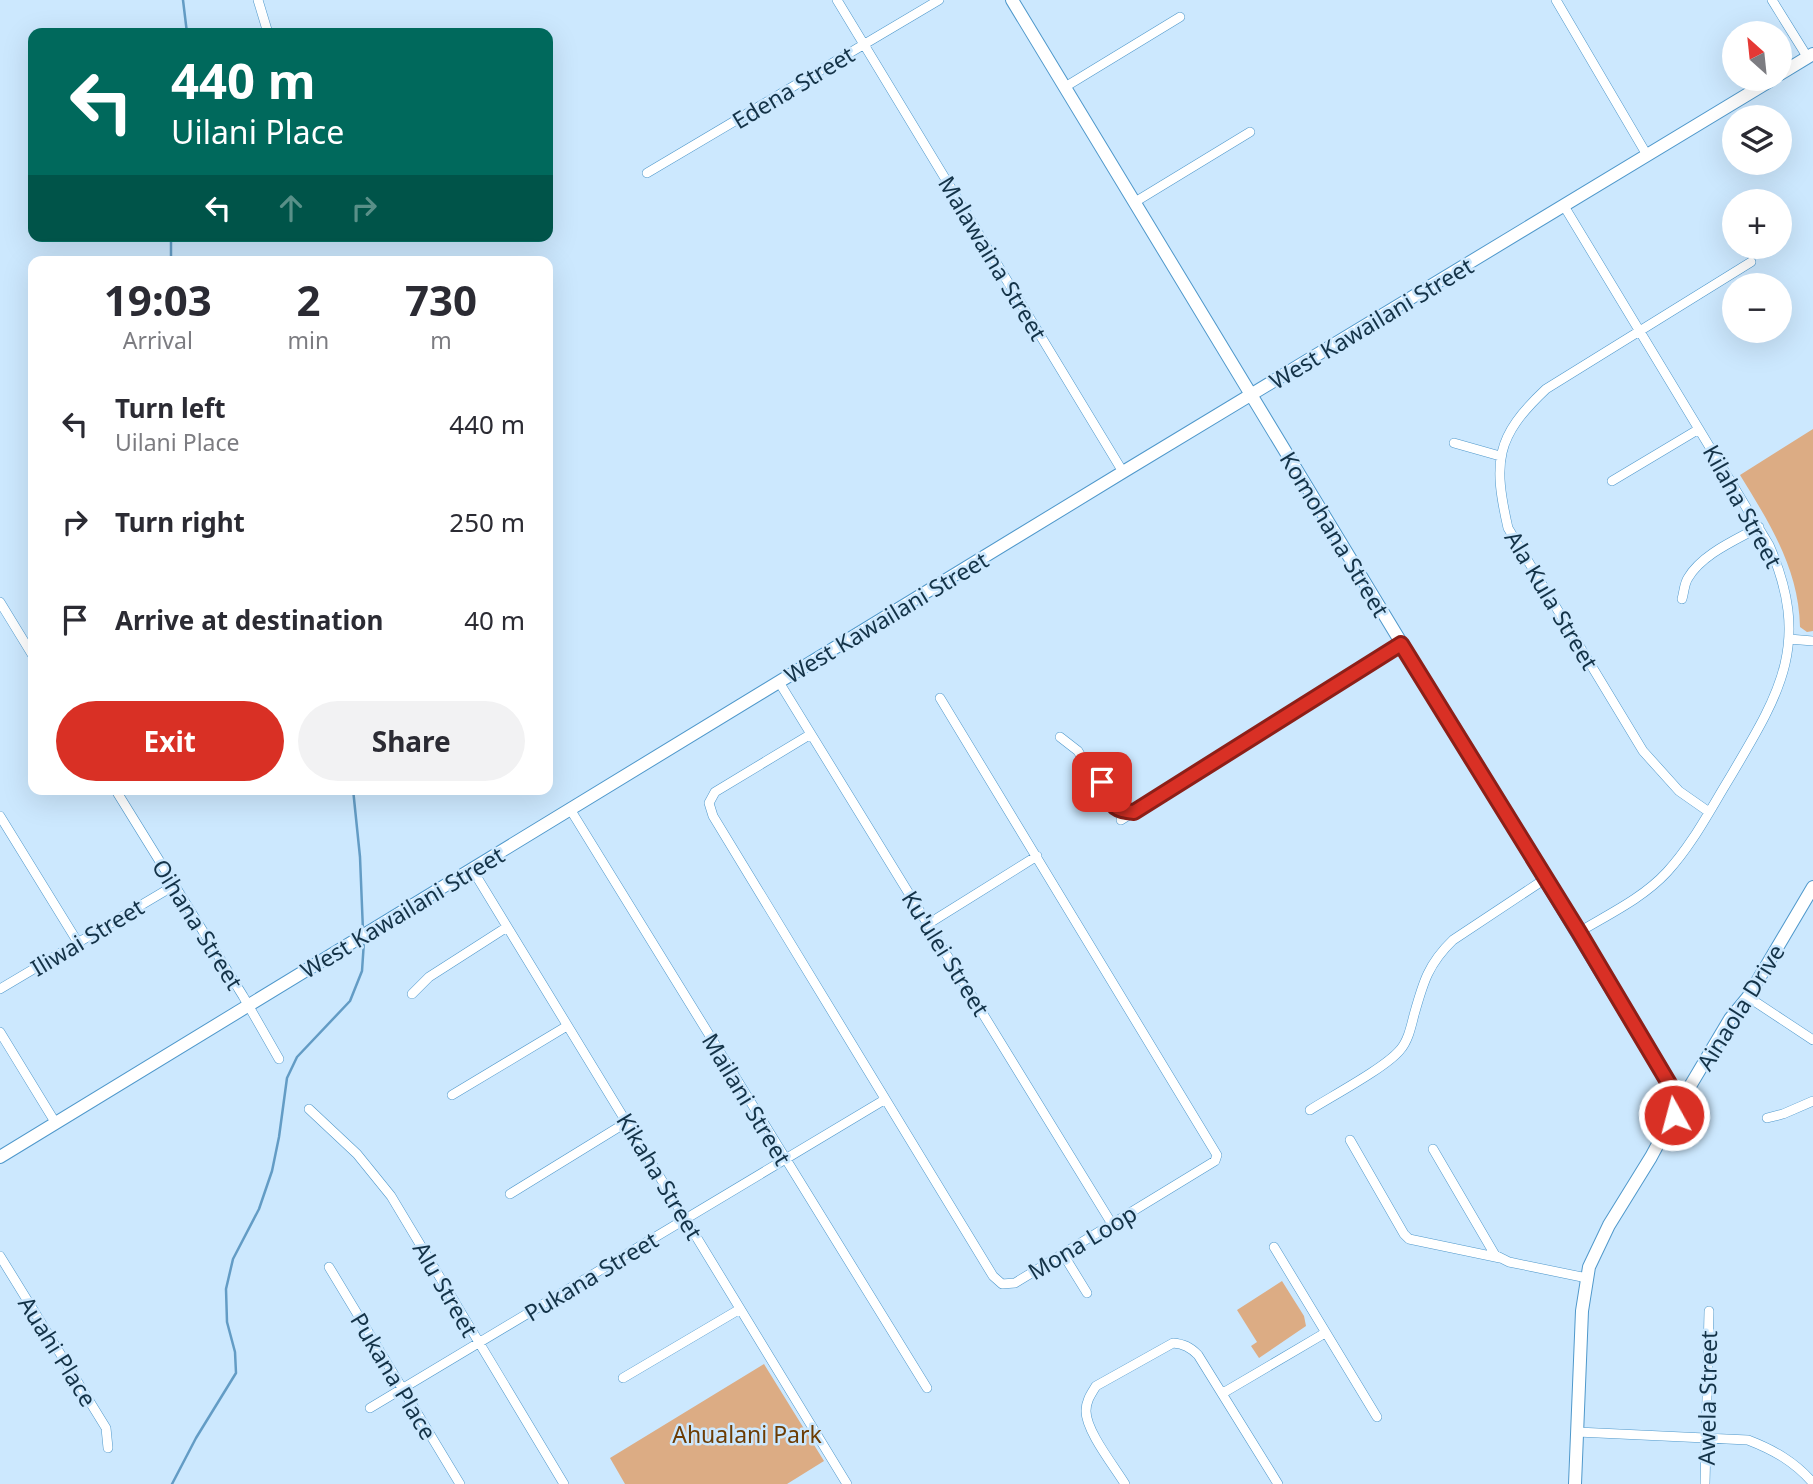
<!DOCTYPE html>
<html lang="en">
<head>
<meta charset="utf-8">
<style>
  body { margin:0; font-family:"Noto Sans",sans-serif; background:#f2f2f3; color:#2b2b33; height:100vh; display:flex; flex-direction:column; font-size:26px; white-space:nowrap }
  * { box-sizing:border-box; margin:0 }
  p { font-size:23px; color:#7c7c81 }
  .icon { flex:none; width:38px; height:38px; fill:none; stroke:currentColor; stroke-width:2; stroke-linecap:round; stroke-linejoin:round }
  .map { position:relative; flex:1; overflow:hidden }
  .panel { position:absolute; left:28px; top:256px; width:525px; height:539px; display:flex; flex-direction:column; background:#fff; border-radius:14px; box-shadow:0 7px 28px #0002 }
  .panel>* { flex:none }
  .top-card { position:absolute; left:28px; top:28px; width:525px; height:214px; border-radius:14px; box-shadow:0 7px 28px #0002; background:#00695c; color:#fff; overflow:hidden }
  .needle { width:46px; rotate:333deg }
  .tools { position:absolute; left:1722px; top:21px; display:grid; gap:14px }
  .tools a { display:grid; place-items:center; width:70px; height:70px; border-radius:50%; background:#fff; box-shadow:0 7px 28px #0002; font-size:35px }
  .pin { position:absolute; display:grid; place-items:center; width:60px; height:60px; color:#fff; margin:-30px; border-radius:14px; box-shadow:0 4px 10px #0006 }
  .me { position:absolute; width:77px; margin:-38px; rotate:353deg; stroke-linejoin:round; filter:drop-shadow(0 0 5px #0008) }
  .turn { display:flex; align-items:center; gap:24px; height:147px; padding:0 28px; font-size:32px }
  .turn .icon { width:91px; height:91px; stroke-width:2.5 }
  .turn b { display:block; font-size:49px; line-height:60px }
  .lanes { display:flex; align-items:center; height:66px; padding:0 28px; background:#0003; justify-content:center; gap:35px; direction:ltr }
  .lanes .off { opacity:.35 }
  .eta { display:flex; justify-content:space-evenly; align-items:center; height:119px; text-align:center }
  .eta b { font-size:42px; font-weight:700; line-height:49px }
  .button { display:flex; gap:14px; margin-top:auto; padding:14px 28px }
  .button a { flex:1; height:80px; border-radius:42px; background:#d93025; color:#fff; font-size:28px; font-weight:700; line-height:80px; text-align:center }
  .button a+a { background:#f2f2f3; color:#2b2b33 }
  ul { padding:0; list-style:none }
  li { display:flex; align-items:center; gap:21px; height:98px; padding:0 28px }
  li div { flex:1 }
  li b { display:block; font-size:26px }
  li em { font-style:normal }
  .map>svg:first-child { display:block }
</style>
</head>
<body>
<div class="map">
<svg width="1813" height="1484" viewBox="0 0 1813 1484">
  <rect width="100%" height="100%" fill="#cce8fe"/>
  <path fill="#dcac84" d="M1813 429V631L1807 632 1800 627C1799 569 1770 524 1740 475Z
    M1282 1281 1304 1316 1306 1326 1259 1358 1251 1346 1257 1342 1237 1310Z
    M764 1364 824 1461 787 1484H625L610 1458Z"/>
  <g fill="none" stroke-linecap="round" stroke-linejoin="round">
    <path stroke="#639cc5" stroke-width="2.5" d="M183 0 187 33
      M171 236V261
      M353 789 360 857 363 931
      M172 1484 196 1438 236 1373 235 1352 227 1322 226 1289 233 1259 259 1209 272 1171 279 1137 287 1078 297 1057 350 1001 362 971 364 941"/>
    <g stroke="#4f98cb" stroke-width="10">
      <path id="street" d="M258 0 268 33
        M837 0 1123 472
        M1556 0 1647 155
        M1772 0 1808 58
        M1065 87 1180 17
        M647 173 939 0
        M1135 202 1250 132
        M1564 206 1769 545C1812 644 1780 693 1729 779 1710 810 1692 845 1667 872 1643 898 1609 914 1579 932
        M1454 443 1500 456
        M1612 481 1699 429
        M1682 599C1684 593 1684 584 1688 578 1702 554 1736 540 1759 527
        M0 602 33 656
        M1789 639 1813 641
        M779 682 1112 1224
        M811 734 715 792 709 803 713 816 993 1276 1002 1284 1015 1283 1215 1161 1217 1155 940 698
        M1060 737 1078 751 1090 772 1102 782 1112 806 1121 811 1132 812
        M115 789 243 996 279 1059
        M570 809 927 1388
        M1709 812 1679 791 1643 751 1508 528C1493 462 1495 437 1546 389L1751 262
        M0 816 77 941
        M1121 820 1401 644
        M472 869 847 1484
        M928 924 1037 856
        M0 989 175 885
        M412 994 429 977 507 927
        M1748 997 1813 1040
        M0 1032 55 1122
        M452 1095 567 1026
        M309 1109 357 1154 391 1196 564 1484
        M1310 1110C1332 1096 1385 1068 1400 1050 1408 1041 1411 1027 1414 1015 1423 983 1428 964 1453 940L1545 879
        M1767 1118 1783 1114 1813 1101
        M1350 1140 1404 1234 1409 1239 1500 1258
        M1433 1149 1495 1255 1509 1262 1587 1278
        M510 1194 627 1122
        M1274 1247 1377 1417
        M1063 1254 1087 1293
        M0 1256 106 1428 108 1448
        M329 1267 460 1484
        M623 1378 740 1309
        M1223 1393 1325 1333
        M370 1408 884 1100
        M1577 1432 1748 1440C1774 1450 1795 1462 1813 1483
        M1125 1484C1114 1466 1086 1431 1086 1411 1086 1401 1091 1394 1096 1386L1173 1343C1184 1344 1190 1347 1198 1355L1278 1484
        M1705 1484 1709 1311"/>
    </g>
    <g stroke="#4f98cb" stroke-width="14">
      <path id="secondary" d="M1012 0 1680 1103
        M1780 74 1813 54
        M0 1157 1123 472 1773 79
        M1575 1484 1582 1311 1589 1267 1609 1225 1651 1157 1680 1103 1730 1019 1748 997 1813 887"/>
    </g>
    <use href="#street" stroke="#fff" stroke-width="9"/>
    <use href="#secondary" stroke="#fff" stroke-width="12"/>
  </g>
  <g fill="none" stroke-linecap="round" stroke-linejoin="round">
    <g stroke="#8d1f18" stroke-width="18">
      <path id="route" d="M1102 782C1113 802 1108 810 1134 812L1401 644 1579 932 1680 1102 1674 1115"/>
    </g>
    <use href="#route" stroke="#d93025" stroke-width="12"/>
  </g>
  <g text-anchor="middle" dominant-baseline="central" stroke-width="5" stroke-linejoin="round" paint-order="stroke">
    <g font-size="23" fill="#143348" stroke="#cce8fe">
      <text transform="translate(793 87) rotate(-31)">Edena Street</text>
      <text transform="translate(993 258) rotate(59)">Malawaina Street</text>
      <text transform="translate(1371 323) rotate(-31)">West Kawailani Street</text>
      <text transform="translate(1743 506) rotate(61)">Kilaha Street</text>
      <text transform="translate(1335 534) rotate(59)">Komohana Street</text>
      <text transform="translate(1552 600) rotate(59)">Ala Kula Street</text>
      <text transform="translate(886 617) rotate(-31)">West Kawailani Street</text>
      <text transform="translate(402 912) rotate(-31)">West Kawailani Street</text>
      <text transform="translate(198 924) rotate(58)">Oihana Street</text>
      <text transform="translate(87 937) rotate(-31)">Iliwai Street</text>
      <text transform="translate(946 953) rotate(58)">Ku'ulei Street</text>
      <text transform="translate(1740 1007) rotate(-58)">Ainaola Drive</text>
      <text transform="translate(747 1099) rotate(59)">Mailani Street</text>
      <text transform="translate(660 1176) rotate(59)">Kikaha Street</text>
      <text transform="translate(1082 1242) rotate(-31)">Mona Loop</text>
      <text transform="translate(591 1276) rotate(-31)">Pukana Street</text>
      <text transform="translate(446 1289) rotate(60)">Alu Street</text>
      <text transform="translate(58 1351) rotate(58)">Auahi Place</text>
      <text transform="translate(394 1376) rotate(59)">Pukana Place</text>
      <text transform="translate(1707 1398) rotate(-89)">Awela Street</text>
    </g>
    <g font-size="23" fill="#6c3c03" stroke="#cce8fe">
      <text x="747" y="1434">Ahualani Park</text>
    </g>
  </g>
</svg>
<div class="tools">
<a><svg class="needle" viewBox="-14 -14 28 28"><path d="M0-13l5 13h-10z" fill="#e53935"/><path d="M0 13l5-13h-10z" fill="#7c7c81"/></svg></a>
<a><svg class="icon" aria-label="layers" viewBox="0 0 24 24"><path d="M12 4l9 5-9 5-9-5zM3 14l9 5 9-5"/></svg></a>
<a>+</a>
<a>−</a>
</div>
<div class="pin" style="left:1102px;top:782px;background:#d93025"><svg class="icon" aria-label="arrive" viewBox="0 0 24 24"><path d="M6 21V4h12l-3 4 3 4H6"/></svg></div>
<svg class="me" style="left:1674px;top:1115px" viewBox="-20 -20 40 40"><circle r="17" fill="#d93025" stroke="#fff" stroke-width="3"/><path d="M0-11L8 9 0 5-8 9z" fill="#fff"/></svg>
<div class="top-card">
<div class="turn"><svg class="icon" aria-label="left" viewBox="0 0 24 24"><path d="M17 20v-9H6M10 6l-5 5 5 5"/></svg><div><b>440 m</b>Uilani Place</div></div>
<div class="lanes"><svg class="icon" aria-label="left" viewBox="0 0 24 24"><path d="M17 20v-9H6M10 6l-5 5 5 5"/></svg><svg class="icon off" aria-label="ahead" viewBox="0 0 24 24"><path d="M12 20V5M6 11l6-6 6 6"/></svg><svg class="icon off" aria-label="right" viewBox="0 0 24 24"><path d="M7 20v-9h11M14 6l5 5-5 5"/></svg></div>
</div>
<section class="panel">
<div class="eta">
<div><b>19:03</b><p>Arrival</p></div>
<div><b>2</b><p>min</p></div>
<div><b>730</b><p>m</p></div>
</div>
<ul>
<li><svg class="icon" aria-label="left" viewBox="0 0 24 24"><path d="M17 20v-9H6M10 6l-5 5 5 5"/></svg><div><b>Turn left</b><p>Uilani Place</p></div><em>440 m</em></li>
<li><svg class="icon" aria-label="right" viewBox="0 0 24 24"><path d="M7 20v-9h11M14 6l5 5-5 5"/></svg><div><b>Turn right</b></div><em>250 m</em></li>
<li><svg class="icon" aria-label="arrive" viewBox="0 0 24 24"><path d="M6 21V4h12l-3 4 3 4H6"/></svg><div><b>Arrive at destination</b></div><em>40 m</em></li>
</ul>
<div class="button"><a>Exit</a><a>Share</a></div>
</section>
</div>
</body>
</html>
